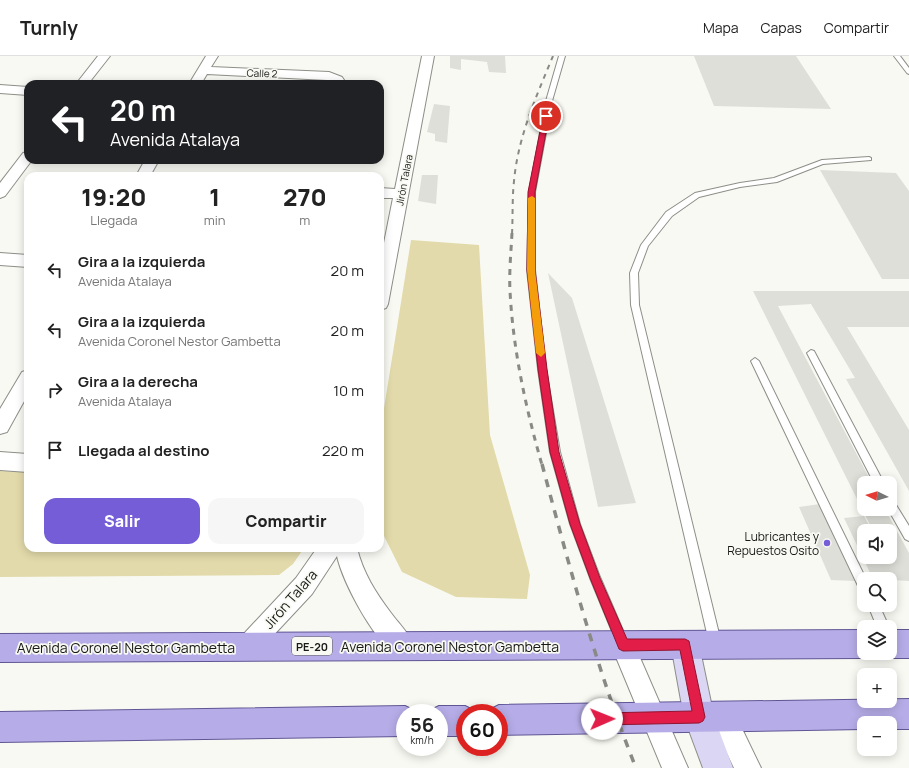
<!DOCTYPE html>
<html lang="es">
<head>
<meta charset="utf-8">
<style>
  body { margin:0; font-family:Manrope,sans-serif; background:#f6f6f6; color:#222; height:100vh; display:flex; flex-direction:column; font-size:15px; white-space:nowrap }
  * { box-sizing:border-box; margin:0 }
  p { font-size:13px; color:#767676 }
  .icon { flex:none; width:22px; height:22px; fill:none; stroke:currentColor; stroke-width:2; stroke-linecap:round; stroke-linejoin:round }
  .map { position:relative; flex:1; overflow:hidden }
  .details { position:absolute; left:24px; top:116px; width:360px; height:380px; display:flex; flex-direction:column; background:#fff; border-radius:12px; box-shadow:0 2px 10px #0003 }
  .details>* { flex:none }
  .guide { position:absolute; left:24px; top:24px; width:360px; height:84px; border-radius:12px; box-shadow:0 2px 10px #0003; background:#202124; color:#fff; overflow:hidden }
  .needle { width:26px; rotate:275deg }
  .tools { position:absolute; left:857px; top:420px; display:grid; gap:8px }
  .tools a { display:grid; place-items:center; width:40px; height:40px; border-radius:8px; background:#fff; box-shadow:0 2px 10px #0003; font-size:20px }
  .speed { position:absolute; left:396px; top:648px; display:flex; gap:8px; font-size:20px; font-weight:700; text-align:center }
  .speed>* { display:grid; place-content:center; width:52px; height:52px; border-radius:50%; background:#fff; box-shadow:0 2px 10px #0003; line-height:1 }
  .speed small { font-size:10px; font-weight:400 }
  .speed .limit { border:6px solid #d22; background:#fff; color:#111 }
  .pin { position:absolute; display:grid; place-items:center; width:34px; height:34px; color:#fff; margin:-17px; border:2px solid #fff; border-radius:50%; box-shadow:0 1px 4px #0007 }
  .me { position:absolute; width:44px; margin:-22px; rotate:89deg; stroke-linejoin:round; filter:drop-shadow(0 0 3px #0008) }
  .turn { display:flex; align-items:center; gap:14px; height:84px; padding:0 20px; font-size:18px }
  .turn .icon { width:52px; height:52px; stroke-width:2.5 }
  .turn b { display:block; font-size:28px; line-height:34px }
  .eta { display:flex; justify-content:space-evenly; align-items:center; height:68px; text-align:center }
  .eta b { font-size:24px; font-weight:800; line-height:28px }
  .cta { display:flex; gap:8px; margin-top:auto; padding:8px 20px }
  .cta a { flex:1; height:46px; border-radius:12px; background:#755dd7; color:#fff; font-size:16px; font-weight:800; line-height:46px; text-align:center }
  .cta a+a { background:#f6f6f6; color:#222 }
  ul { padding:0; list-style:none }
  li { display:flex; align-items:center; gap:12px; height:60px; padding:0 20px }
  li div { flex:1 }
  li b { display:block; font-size:15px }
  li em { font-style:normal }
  header { display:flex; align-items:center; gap:24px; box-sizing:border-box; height:56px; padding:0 20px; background:#fff; border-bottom:1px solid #e0e0e0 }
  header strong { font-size:19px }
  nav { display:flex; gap:22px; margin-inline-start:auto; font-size:14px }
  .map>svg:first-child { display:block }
</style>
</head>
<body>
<header>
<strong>Turnly</strong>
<nav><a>Mapa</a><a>Capas</a><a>Compartir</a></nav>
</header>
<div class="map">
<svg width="909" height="712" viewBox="0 0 909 712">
  <rect width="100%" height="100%" fill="#f9f9f3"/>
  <path fill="#e2daaa" d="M411 184 479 189 490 379 530 519 527 543 456 541 402 516 380 472V377Z
    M0 415 28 416V492H304L293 508 279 519 0 521Z"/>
  <path fill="#dfdfd9" d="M450 0H505L506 17 489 16 487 6 461 3V14L450 12Z
    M694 0H796L831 53 714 50Z
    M434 48 450 50 447 87 435 85V78L427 76Z
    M820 114 896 117 909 135V223H882Z
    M422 119H438L436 148 418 145Z
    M548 217 572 242 636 447 598 451Z
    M753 235H909V271H847L909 374V435L846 323 855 322 811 248 778 250 872 427H864V453H885L909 497V525L873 523 844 462 864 460 872 475H864V501H890V475H873Z
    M820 448 856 525 831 524 799 451Z"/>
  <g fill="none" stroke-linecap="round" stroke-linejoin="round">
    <g stroke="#8e8e89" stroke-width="2">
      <path id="service" d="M559 0H565L552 45 535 136V214L546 313 560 396 580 468 600 521 628 586 626 590 622 592 618 590 590 522 570 468 550 396 538 313 527 214 529 136 546 45Z
        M894 0H900L909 12V18L907 17Z
        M869 101 871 102V104L823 108 777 126 740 131 699 141 672 160 648 190 638 217 639 249 721 586 719 590 715 592 711 590 709 586 631 249 630 217 641 189 666 156 695 137 740 127 774 122 822 104Z
        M811 294 814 295 884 427H874L807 297Z
        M755 302 759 305 866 523H864V535L860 534 751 305Z
        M890 442 893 444 909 470V485L905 483 888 453H890Z
        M868 549H879L889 571H877Z"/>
    </g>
    <g stroke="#8e8e89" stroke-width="2">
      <path id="minor" d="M98 0H110L88 28H76Z
        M206 0H218L211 11 329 16 342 21 344 24 343 28H331V26L327 24 207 18 201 28H189Z
        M422 0H434L388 248 386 252 380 254V207L393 142H380V132L395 133Z
        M0 29 28 31V39L0 37Z
        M28 96V104H32L5 140 0 142V127L23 97Z
        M145 104H159L150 120H136Z
        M0 197 28 199V211L0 209Z
        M28 314V338L7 376 0 378V353L22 316Z
        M0 396 28 398V416L0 414Z
        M317 492H357C363 517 376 537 391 557 399 568 409 577 414 590L410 598 402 602C377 592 343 527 337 500L312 538 255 599 247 603 239 599 235 591 239 583 296 522Z
        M623 577 631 581 688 712H662L611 589 615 581Z
        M723 648 732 652 761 712H734L710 661 714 652Z"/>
    </g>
    <g stroke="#8e8e89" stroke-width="2">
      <path id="secondary" d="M685 575 695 579 699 589 714 661 733 712H703L684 661 671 589 675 579Z"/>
    </g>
    <g stroke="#5f5694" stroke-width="2">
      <path id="primary" d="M864 574V597H874L864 602 0 606V578Z
        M890 574H909V602H890L880 598 890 597Z
        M909 643V673H890V667H864V673L499 679V657H487L489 654 499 649Z
        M405 650 415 655 416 657H405V680L0 686V656Z
        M439 650H465L475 655 476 657H465V680H439V657H428L429 655Z"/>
    </g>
    <use href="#service" fill="#fff" fill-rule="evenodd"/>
    <use href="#minor" fill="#fff" fill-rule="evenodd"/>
    <use href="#secondary" fill="#dad6f3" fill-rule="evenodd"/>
    <use href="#primary" fill="#b6ade8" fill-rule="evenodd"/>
    <path stroke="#898985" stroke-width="2" stroke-dasharray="5 5" stroke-linecap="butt" d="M512 178C513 160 512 143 514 125 518 81 536 41 553 0"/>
    <path stroke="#898985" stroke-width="3" stroke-dasharray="6 6" stroke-linecap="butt" d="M512 177C511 196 509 216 510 235 513 294 526 353 542 409"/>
    <path stroke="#898985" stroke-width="3.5" stroke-dasharray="8 8" stroke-linecap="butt" d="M542 408C569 510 597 614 636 712"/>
  </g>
  <path fill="#e11d48" stroke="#92132f" d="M546 58 549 60 535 136V214L547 313 559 396 580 468 600 522 627 583H685L689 585 705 661 703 665 699 667 602 669 597 667 596 663 597 658 602 657 692 655 680 594 623 595 619 593 590 522 570 468 550 396 538 313 527 214 528 136 543 60Z"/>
  <path fill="#f59e0b" d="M532 140 535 142V214L545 297 541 301 536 297 527 214 528 142Z"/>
  <circle fill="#755dd7" stroke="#f9f9f3" stroke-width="1.5" cx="827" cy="487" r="4"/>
  <g text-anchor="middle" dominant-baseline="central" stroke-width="3.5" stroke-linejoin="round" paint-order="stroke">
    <g font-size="10" fill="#181816" stroke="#f9f9f3">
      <text transform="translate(262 17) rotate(2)">Calle 2</text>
      <text transform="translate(404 124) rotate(-79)">Jirón Talara</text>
    </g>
    <rect fill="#f9f9f3" stroke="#5c5c58" stroke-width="1" x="292" y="581" width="40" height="18" rx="3"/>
    <g font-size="11" font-weight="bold" fill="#181816">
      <text x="312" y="590">PE-20</text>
    </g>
    <g font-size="12" fill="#181816" stroke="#f9f9f3" text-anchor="end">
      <text x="819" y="480">Lubricantes y<tspan x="819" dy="14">Repuestos Osito</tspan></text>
    </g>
    <g font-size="14" fill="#181816" stroke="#f9f9f3">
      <text transform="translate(290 543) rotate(-49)">Jirón Talara</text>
      <text x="450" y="590">Avenida Coronel Nestor Gambetta</text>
      <text x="126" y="591">Avenida Coronel Nestor Gambetta</text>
    </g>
  </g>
</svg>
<div class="tools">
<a><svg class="needle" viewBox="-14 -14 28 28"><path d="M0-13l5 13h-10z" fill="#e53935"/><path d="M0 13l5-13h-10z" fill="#767676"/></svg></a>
<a><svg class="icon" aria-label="sound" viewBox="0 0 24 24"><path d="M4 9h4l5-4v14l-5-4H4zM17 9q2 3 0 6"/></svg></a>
<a><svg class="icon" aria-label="search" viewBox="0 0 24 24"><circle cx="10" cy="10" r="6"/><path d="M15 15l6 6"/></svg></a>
<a><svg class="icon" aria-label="layers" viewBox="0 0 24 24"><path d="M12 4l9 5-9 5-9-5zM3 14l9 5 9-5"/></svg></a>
<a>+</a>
<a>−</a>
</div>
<div class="speed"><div>56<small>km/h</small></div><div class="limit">60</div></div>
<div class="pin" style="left:546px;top:60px;background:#d93025"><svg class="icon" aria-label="arrive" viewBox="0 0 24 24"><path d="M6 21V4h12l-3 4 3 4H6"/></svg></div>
<svg class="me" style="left:602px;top:663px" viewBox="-20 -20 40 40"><circle r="19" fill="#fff"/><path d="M0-13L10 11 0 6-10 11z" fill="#e11d48"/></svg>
<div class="guide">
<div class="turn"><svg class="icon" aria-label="left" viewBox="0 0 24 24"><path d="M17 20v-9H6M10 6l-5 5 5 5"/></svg><div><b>20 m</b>Avenida Atalaya</div></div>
</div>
<section class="details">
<div class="eta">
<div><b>19:20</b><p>Llegada</p></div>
<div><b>1</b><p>min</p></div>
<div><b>270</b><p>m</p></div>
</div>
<ul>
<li><svg class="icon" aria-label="left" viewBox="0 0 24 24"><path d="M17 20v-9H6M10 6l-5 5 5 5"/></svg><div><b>Gira a la izquierda</b><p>Avenida Atalaya</p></div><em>20 m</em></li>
<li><svg class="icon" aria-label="left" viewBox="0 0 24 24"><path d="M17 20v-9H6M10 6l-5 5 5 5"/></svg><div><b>Gira a la izquierda</b><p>Avenida Coronel Nestor Gambetta</p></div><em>20 m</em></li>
<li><svg class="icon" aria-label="right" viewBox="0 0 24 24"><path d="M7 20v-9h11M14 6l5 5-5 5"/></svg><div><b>Gira a la derecha</b><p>Avenida Atalaya</p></div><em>10 m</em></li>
<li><svg class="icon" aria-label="arrive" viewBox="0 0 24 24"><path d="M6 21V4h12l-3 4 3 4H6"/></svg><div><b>Llegada al destino</b></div><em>220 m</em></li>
</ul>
<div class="cta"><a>Salir</a><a>Compartir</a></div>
</section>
</div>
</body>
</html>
